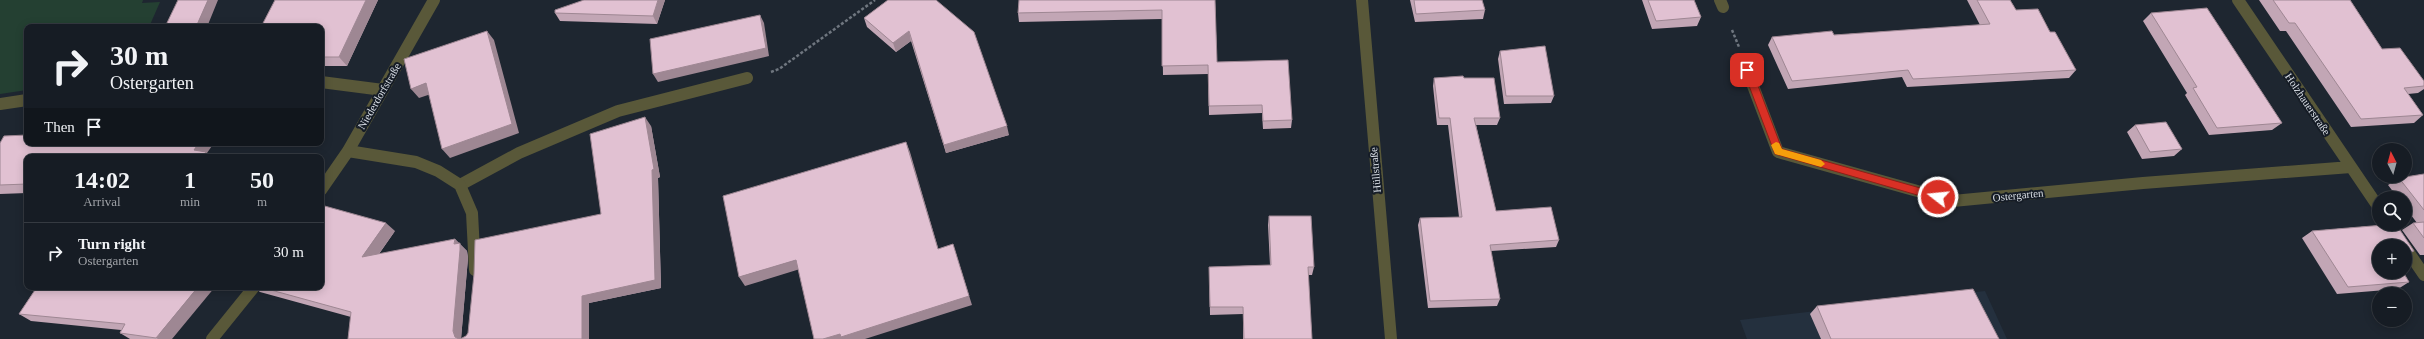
<!DOCTYPE html>
<html lang="en">
<head>
<meta charset="utf-8">
<style>
  body { margin:0; font-family:Georgia,serif; background:#1f252c; color:#f1f3f6; height:100vh; display:flex; flex-direction:column; font-size:15px; white-space:nowrap }
  * { box-sizing:border-box; margin:0 }
  p { font-size:13px; color:#9ea1a6 }
  .icon { flex:none; width:22px; height:22px; fill:none; stroke:currentColor; stroke-width:2; stroke-linecap:round; stroke-linejoin:round }
  .map { position:relative; flex:1; overflow:hidden }
  .details { position:absolute; left:24px; top:154px; width:300px; height:136px; display:flex; flex-direction:column; background:#161c24; border-radius:8px; box-shadow:0 2px 10px #0003,0 0 0 1px #353a41 }
  .details>* { flex:none }
  .hud { position:absolute; left:24px; top:24px; width:300px; height:122px; border-radius:8px; box-shadow:0 2px 10px #0003,0 0 0 1px #353a41; background:#161c24; color:#f1f3f6; overflow:hidden }
  .needle { width:26px; rotate:354deg }
  .fabs { position:absolute; left:2372px; top:143px; display:grid; gap:8px }
  .fabs a { display:grid; place-items:center; width:40px; height:40px; border-radius:50%; background:#161c24; box-shadow:0 2px 10px #0003,0 0 0 1px #353a41; font-size:20px }
  .pin { position:absolute; display:grid; place-items:center; width:34px; height:34px; color:#fff; margin:-17px; border-radius:8px; box-shadow:0 2px 6px #0006 }
  .me { position:absolute; width:44px; margin:-22px; rotate:286deg; stroke-linejoin:round; filter:drop-shadow(0 0 3px #0008) }
  .turn { display:flex; align-items:center; gap:14px; height:84px; padding:0 20px; font-size:18px }
  .turn .icon { width:52px; height:52px; stroke-width:2.5 }
  .turn b { display:block; font-size:28px; line-height:34px }
  .then { display:flex; align-items:center; height:38px; padding:0 20px; background:#0003; gap:8px; font-size:15px }
  .eta { display:flex; justify-content:space-evenly; align-items:center; height:68px; text-align:center }
  .eta b { font-size:24px; font-weight:700; line-height:28px }
  ul { padding:0; list-style:none }
  li { display:flex; align-items:center; gap:12px; height:60px; padding:0 20px; border-top:1px solid #353a41 }
  li div { flex:1 }
  li b { display:block; font-size:15px }
  li em { font-style:normal }
  .map>svg:first-child { display:block }
</style>
</head>
<body>
<div class="map">
<svg width="2424" height="339" viewBox="0 0 2424 339">
  <rect width="100%" height="100%" fill="#1e2630"/>
  <path fill="#24303e" d="M1985 291 2007 339H1747L1740 320Z"/>
  <path fill="#244032" d="M0 0H143L142 3 160 2 149 27H27V90L0 94Z"/>
  <g fill="none" stroke-linecap="round" stroke-linejoin="round">
    <path stroke="#6f767f" stroke-width="2.5" stroke-dasharray="3 2" stroke-linecap="butt" d="M1732 30 1739 47
      M771 72 779 69 875 0"/>
    <path stroke="#595839" stroke-width="12" d="M460 185 519 153 618 111 747 78"/>
    <path stroke="#595839" stroke-width="12" d="M1362 0 1391 339
      M1720 0 1723 7
      M2238 0 2379 208
      M1747 70 1778 152 1953 201 2143 183 2351 167
      M321 82 383 90
      M0 104 27 100
      M348 151 416 162 438 171 460 185 472 213 475 270
      M321 190 348 151 434 0
      M2405 247 2424 275
      M212 339 254 287"/>
  </g>
  <path fill="#c2a6b5" d="M275 0H378L347 66H321V27Z
    M584 0H665L657 24 560 21 555 13Z
    M888 0 1009 135 946 153 911 41 896 52 867 27 864 18Z
    M1215 0 1217 62 1292 120 1291 128 1263 129 1262 113 1209 115 1208 74 1163 75 1162 19 1019 22 1018 13Z
    M1410 0H1482L1485 10 1483 19 1415 22Z
    M1642 0H1694L1701 17 1697 26 1652 29Z
    M1967 0H2010L2016 10 2050 32 2076 70 2069 78 1907 87 1902 77 1788 89 1768 45 1772 37 1834 35 1980 25Z
    M2259 0H2350L2382 49 2424 81V89L2418 93 2408 94 2423 115 2414 123 2351 127 2286 31H2280Z
    M2151 13 2282 123 2272 130 2209 135 2185 95 2187 93 2143 21Z
    M1500 51 1554 96 1551 103 1504 104 1498 59Z
    M1434 78H1464L1500 118 1497 125H1476L1496 211 1559 240 1556 247 1491 251 1500 299 1497 306 1428 308 1418 225 1420 218 1459 217 1448 125H1437L1433 86Z
    M2135 125 2182 149 2174 156 2142 159 2127 132Z
    M651 126 660 177 658 178 661 288 589 303V339H348L351 317 260 292 254 287H321L395 231 379 254 455 239 467 251 468 258 461 339 466 336 601 214Z
    M0 143 207 153 212 157H27V193L0 194Z
    M2424 174V255H2420L2402 230 2413 223H2417L2405 207V198H2398L2388 185 2399 178Z
    M1269 216 1314 267 1312 275H1308L1312 339H1243V314L1210 315 1209 267 1270 265 1268 225Z
    M2396 224 2414 251 2405 257V246H2379V272H2403L2409 282 2398 289 2337 294 2302 238 2312 231Z
    M37 287 172 339H130L120 333 121 330 31 321 19 314Z
    M1817 306 1999 339H1821L1810 314Z"/>
  <path fill="#9e8793" d="M208 0H218L207 27H196Z
    M366 0H378L347 66 339 57Z
    M658 0H665L657 24 653 16Z
    M760 15 764 23 769 56 658 82 653 74Z
    M487 31 494 40 519 133 450 158 442 149Z
    M909 31 911 41 896 52 893 43Z
    M426 83 434 93 419 98 411 89Z
    M645 117 651 126 660 177 658 178 661 288 589 303V339H582V296Z
    M1007 126 1009 135 946 153 944 145Z
    M906 142 910 152 941 258 938 249Z
    M199 143H214L207 153 212 157H202L194 150Z
    M386 223 395 231 371 265 362 257Z
    M455 239 467 251 468 258 461 339H457L455 337 453 331Z
    M953 244 972 305 865 339H823Z
    M796 260 800 269 745 286 739 277Z
    M198 287H215L172 339H158L156 338Z"/>
  <path fill="#e1c1d2" stroke="#9e8793" d="M178 0H208L196 27H165Z
    M275 0H366L339 57H321V27H261Z
    M584 0H658L653 16 555 13V10Z
    M888 0H936L974 32 1007 126 944 145 909 31 893 43 864 18Z
    M1019 0H1215L1217 62 1288 60 1292 120 1263 121 1262 105 1209 106 1208 65 1162 66V10L1018 13Z
    M1414 0H1482L1485 10 1416 14Z
    M1648 0H1694L1701 17 1656 21Z
    M1977 0H2010L2016 10 2038 9 2050 32H2055L2076 70 1913 79 1908 70 1792 81 1772 37 1832 31 1834 35 1990 24Z
    M2273 0H2350L2382 49 2400 48 2424 81V86L2404 88 2423 115 2361 119 2295 23H2289Z
    M2207 8 2282 123 2217 128 2193 88 2197 87 2151 13Z
    M760 15 766 48 653 74 650 39Z
    M487 31 512 124 442 149 426 83 411 89 404 59Z
    M1545 46 1554 96H1506L1500 51Z
    M1463 76 1464 78H1494L1500 118H1474L1496 211 1551 207 1559 240 1490 245 1500 299 1430 301 1420 218 1462 217 1450 118H1439L1434 78Z
    M645 117 654 169 652 170 655 280 582 296V339H460L466 336 468 333 474 274 475 240 601 214 590 134Z
    M2166 122 2182 149 2150 152 2135 125Z
    M27 135V143H199L194 150 206 152 203 157H27V184L0 185V143L4 136Z
    M906 142 938 249 953 244 969 296 841 337 840 334 823 339H814L796 260 739 277 723 196Z
    M2424 174V210L2399 178Z
    M321 205 386 223 362 257 455 239 454 244 460 243V250L453 331 455 337 459 339H348L351 312 260 287H321Z
    M1269 216H1311L1314 267H1308L1312 339H1244L1243 307H1210L1209 267 1271 265Z
    M2424 222V238L2413 223Z
    M2396 224 2414 251 2405 252V246H2379V272H2403L2409 282 2348 287 2312 231Z
    M37 287H198L156 338 120 333 125 324 19 314Z
    M1973 289 1999 339H1831L1817 306Z"/>
  <path fill="#d93025" stroke="#8d1f18" d="M1747 67 1752 70 1782 149 1938 193 1943 197 1942 200 1938 201 1775 154 1743 70Z"/>
  <path fill="#f59e0b" d="M1776 142 1779 143 1782 149 1821 160 1825 164 1821 167 1775 154 1771 145Z"/>
  <g text-anchor="middle" dominant-baseline="central" stroke-width="4" stroke-linejoin="round" paint-order="stroke">
    <g font-size="11" fill="#dadfe6" stroke="#151c26">
      <text transform="translate(379 96) rotate(-60)">Niederdorfstraße</text>
      <text transform="translate(2308 104) rotate(56)">Holzhauerstraße</text>
      <text transform="translate(1375 170) rotate(-95)">Hüllstraße</text>
      <text transform="translate(2018 195) rotate(-6)">Ostergarten</text>
    </g>
  </g>
</svg>
<div class="fabs">
<a><svg class="needle" viewBox="-14 -14 28 28"><path d="M0-13l5 13h-10z" fill="#e53935"/><path d="M0 13l5-13h-10z" fill="#9ea1a6"/></svg></a>
<a><svg class="icon" aria-label="search" viewBox="0 0 24 24"><circle cx="10" cy="10" r="6"/><path d="M15 15l6 6"/></svg></a>
<a>+</a>
<a>−</a>
</div>
<div class="pin" style="left:1747px;top:70px;background:#d93025"><svg class="icon" aria-label="arrive" viewBox="0 0 24 24"><path d="M6 21V4h12l-3 4 3 4H6"/></svg></div>
<svg class="me" style="left:1938px;top:197px" viewBox="-20 -20 40 40"><circle r="17" fill="#d93025" stroke="#fff" stroke-width="3"/><path d="M0-11L8 9 0 5-8 9z" fill="#fff"/></svg>
<div class="hud">
<div class="turn"><svg class="icon" aria-label="right" viewBox="0 0 24 24"><path d="M7 20v-9h11M14 6l5 5-5 5"/></svg><div><b>30 m</b>Ostergarten</div></div>
<div class="then">Then<svg class="icon" aria-label="arrive" viewBox="0 0 24 24"><path d="M6 21V4h12l-3 4 3 4H6"/></svg></div>
</div>
<section class="details">
<div class="eta">
<div><b>14:02</b><p>Arrival</p></div>
<div><b>1</b><p>min</p></div>
<div><b>50</b><p>m</p></div>
</div>
<ul>
<li><svg class="icon" aria-label="right" viewBox="0 0 24 24"><path d="M7 20v-9h11M14 6l5 5-5 5"/></svg><div><b>Turn right</b><p>Ostergarten</p></div><em>30 m</em></li>
</ul>
</section>
</div>
</body>
</html>
